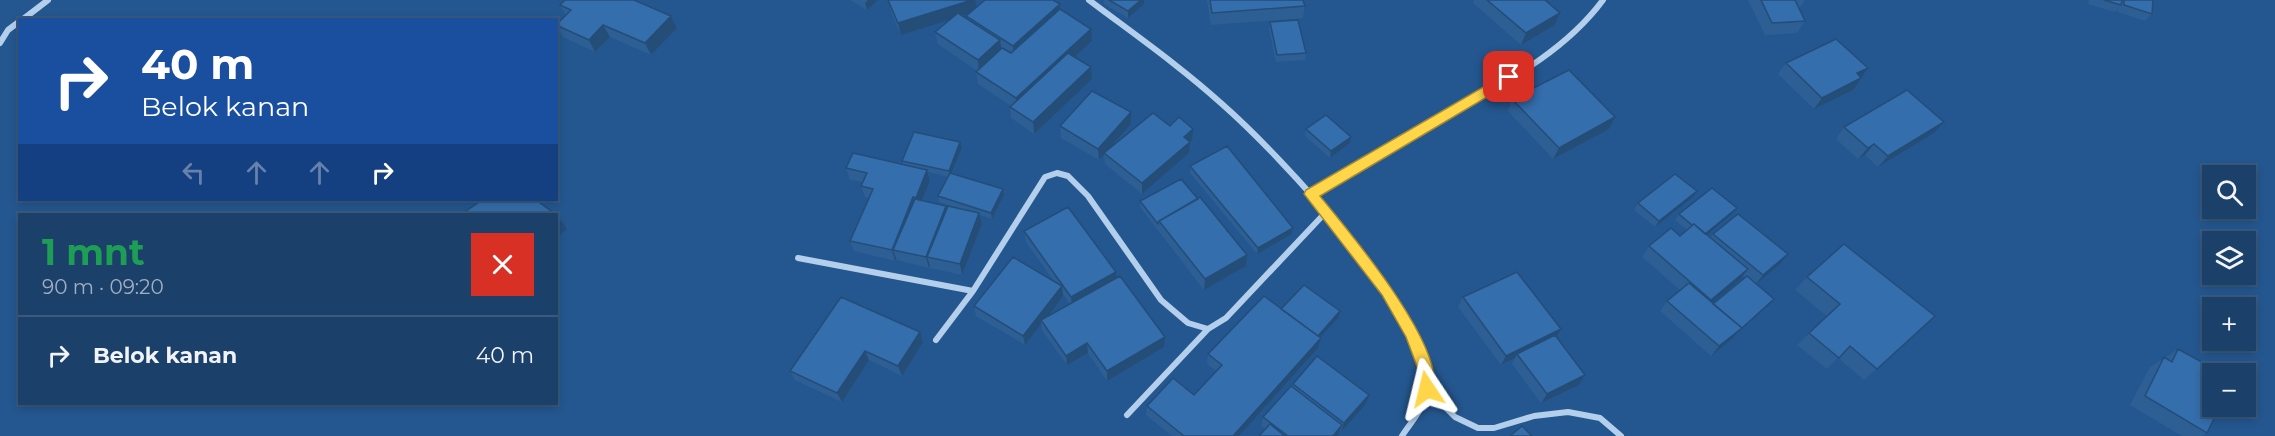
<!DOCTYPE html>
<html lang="id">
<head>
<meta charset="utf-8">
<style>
  body { margin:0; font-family:Montserrat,sans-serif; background:#244871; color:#f1f3f6; height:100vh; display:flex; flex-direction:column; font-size:22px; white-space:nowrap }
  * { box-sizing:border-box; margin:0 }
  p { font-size:20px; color:#a0afc1 }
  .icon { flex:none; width:33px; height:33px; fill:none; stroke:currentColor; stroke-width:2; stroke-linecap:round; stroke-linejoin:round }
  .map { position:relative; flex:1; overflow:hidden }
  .drawer { position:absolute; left:18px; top:213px; width:540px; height:192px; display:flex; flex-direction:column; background:#1b416b; border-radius:0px; box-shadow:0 3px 9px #0003,0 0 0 2px #395a7e }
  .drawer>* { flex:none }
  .guide { position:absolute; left:18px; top:18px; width:540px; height:183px; border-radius:0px; box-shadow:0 3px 9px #0003,0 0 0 2px #395a7e; background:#1a4fa0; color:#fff; overflow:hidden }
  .buttons { position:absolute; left:2202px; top:165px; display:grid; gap:12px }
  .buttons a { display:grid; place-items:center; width:54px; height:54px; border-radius:0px; background:#1b416b; box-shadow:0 3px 9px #0003,0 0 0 2px #395a7e; font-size:30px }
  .pin { position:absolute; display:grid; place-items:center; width:51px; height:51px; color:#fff; margin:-26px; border-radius:12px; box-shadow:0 3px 9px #0006 }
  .me { position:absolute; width:66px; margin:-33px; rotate:350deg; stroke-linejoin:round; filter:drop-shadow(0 0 4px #0008) }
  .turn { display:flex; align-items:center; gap:21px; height:126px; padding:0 24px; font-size:27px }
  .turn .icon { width:78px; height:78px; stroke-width:2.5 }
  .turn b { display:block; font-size:42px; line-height:51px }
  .lanes { display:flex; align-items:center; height:57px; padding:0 24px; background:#0003; justify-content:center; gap:30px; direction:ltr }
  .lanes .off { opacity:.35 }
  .round { display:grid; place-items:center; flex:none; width:63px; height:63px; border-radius:0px; background:#244871 }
  .headline { display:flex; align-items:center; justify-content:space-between; height:102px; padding:0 24px }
  h1 { font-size:36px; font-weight:700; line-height:45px; color:#1e9e55 }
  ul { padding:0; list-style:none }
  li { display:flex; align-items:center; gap:18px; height:78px; padding:0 24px; border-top:2px solid #395a7e }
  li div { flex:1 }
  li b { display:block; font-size:22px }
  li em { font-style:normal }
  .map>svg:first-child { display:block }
</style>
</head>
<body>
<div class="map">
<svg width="2275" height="436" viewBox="0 0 2275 436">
  <rect width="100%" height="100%" fill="#24578f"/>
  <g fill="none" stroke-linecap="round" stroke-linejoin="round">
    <path stroke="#b4cfec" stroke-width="6" d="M1089 0C1134 34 1180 66 1222 104 1280 155 1427 311 1427 388 1427 405 1411 422 1402 436
      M22 20 48 0
      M0 43 8 30 20 21
      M1311 194C1356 168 1401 141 1446 116 1502 84 1564 53 1603 0
      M798 258 973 291
      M936 340 973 291 1045 177 1057 173 1068 176 1088 196 1161 300 1188 323 1208 329 1226 318 1326 212
      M1427 389 1455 417 1478 428H1494L1534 416 1568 412 1600 418 1621 436
      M1127 415 1208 329"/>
  </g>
  <path fill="#2d5f94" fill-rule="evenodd" d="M850 0H878L867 10Z
    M888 0 977 7 1060 9 1092 41 1075 57 1091 67 1092 79 1034 134 1011 118 1010 107 1011 106 978 84 976 72 977 71 938 44 935 32 950 19 901 35 891 12ZM970 13 966 16V19L962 16Z
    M1104 0H1144V4L1128 18 1104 4Z
    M1207 0H1303L1305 6 1303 18 1211 25Z
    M1474 0H1545L1560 13 1555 25 1521 45 1473 3Z
    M1748 0H1805L1799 9 1805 21 1797 33 1765 35Z
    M2089 0H2153L2152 14 2145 21 2118 12V9L2115 12 2088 4Z
    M560 5 671 16 677 28 651 55 610 37 595 52 563 37 556 26V24L566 15Z
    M1270 22 1306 53 1305 60 1276 62 1269 29Z
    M1786 63 1861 77 1853 90 1814 109 1778 74Z
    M1512 99 1609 129 1553 159 1508 111Z
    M1131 112V124L1108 150 1170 126 1192 140 1190 142 1189 153 1142 194 1105 164 1104 154 1099 160 1061 138 1060 126Z
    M1844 127 1934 133 1878 167 1865 155 1858 159 1836 139Z
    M1306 129 1350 143 1330 158 1305 136Z
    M962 148 952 174 1003 189 1004 195 992 219 980 215 982 224 962 275 930 268V265L929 268 897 260 896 258 895 261 854 251 850 241 869 198 865 197 861 186 863 182 850 180 846 168 903 164 902 161ZM928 172 948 177 938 196 939 202 957 208 947 209 946 206 922 200 930 181Z
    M1190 166 1292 234 1257 254 1190 173Z
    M1693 197 1655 227 1634 210 1638 203Z
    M1140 201 1246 266 1204 290 1140 207Z
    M1737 208 1732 214 1707 235 1710 238 1713 234 1779 265 1756 284 1769 305 1711 356 1660 311 1667 301 1680 290 1642 257 1649 246 1680 236 1687 230 1675 220 1679 214ZM1743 276 1745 278 1713 304 1712 303 1740 280Z
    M1024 231 1116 278 1164 347 1107 381 1088 353 1067 365 1042 330 1041 324 1025 345 976 316 974 306 1054 281 1026 242ZM1063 294 1070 304 1047 317 1063 296Z
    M1807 277 1935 316 1864 380 1838 358 1827 369 1797 345 1827 316 1795 290Z
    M841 297 923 342 902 376 869 360 842 402 795 380 790 371Z
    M1463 297 1556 337 1585 375 1579 385 1541 403 1512 364 1515 358 1501 365 1458 307Z
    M1281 309 1339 317 1320 337 1321 338 1318 348 1239 436H1172L1146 415 1147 406 1194 395 1216 371 1207 364 1208 354Z
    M2178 349 2202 380 2207 433 2202 436H2182L2130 405 2150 367Z
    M1293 384 1369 395 1366 404 1341 432 1340 431 1338 436H1259L1265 429 1261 426 1263 417 1292 386Z"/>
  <path fill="#244d78" d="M868 0H878L867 10 865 3Z
    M972 0H975L977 11 901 35 898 23Z
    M1141 0H1144V4L1128 18V11Z
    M1060 4V16L1014 58 1013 46Z
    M1560 13 1555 25 1521 45 1526 33Z
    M671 16 677 28 651 55 645 43Z
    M603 25 610 37 595 52 589 40Z
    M1091 29 1092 41 1017 110 1016 98Z
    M1000 40 1002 52 979 72 978 60Z
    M1091 67 1092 79 1034 134 1033 122Z
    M1868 68 1853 90 1814 109 1822 98 1857 73Z
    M1131 112V124L1099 160 1098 149Z
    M1615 117 1609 129 1553 159 1559 148Z
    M1944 122 1934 133 1878 167 1888 156Z
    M1193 129 1192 140 1190 142 1189 153 1142 194V183L1184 137Z
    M1351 137 1350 143 1330 158 1331 151Z
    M960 142 962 148 950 177 949 171Z
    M1874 144 1865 155 1858 159 1868 148Z
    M927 170 930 181 918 209 916 198Z
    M1003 189 1004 195 992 219 991 213Z
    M1697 191 1693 197 1655 227 1659 221Z
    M913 197 916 208 893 250 896 258 895 261 892 250Z
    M946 206 949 216 927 257 930 265 929 268 926 257Z
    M1737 208 1732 214 1700 241 1704 235Z
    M979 213 982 224 962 275 960 264Z
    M560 219 567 229 556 238V221Z
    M1293 228 1292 234 1257 254 1258 248Z
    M1788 254 1779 265 1755 285 1763 275Z
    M1247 255 1246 266 1204 290 1205 279Z
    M1748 269 1740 280 1704 310 1711 300Z
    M1116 272 1117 282 1072 307 1071 297Z
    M1062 286 1063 296 1043 323 1041 320V324L1025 345 1023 336Z
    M1774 299 1769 305 1737 333 1733 338 1711 356 1719 346Z
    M1340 311 1339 317 1314 344 1315 338Z
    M1561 329 1556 338 1517 354 1515 358 1501 365 1506 356Z
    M920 332 923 342 902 376 898 366Z
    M1165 337 1164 347 1107 381V371Z
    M1321 338 1318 348 1239 436H1233Z
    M1087 343 1088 353 1067 365 1066 356Z
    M865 351 869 360 842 402 837 393Z
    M1585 375 1579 385 1541 403 1547 394Z
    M1369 395 1366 404 1341 432 1344 423Z
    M1342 425 1339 434 1338 436H1333Z"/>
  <path fill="#346eac" stroke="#244d78" stroke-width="1.5" d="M565 0H634L671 16 645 43 603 25 589 40 556 25 571 10 560 5Z
    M888 0H972L898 23Z
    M985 0H1053L1060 4 1013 46 966 16Z
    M1109 0H1141L1128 11Z
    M1210 0H1303L1305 6 1212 13Z
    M1487 0H1545L1560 13 1526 33Z
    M1761 0H1795L1805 21 1772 23Z
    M2104 0H2122L2121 5Z
    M2124 0H2153L2152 14 2124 5Z
    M1060 9 1091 29 1016 98 976 72 1002 48 1011 53Z
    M958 13 1000 40 978 60 935 32Z
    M1298 20 1306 53 1277 55 1270 22Z
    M1836 39 1868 68 1857 73 1861 78 1822 98 1786 63Z
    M1068 53 1091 67 1033 122 1010 107Z
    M1569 70 1615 117 1559 148 1512 99Z
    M1907 90 1944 122 1888 156 1874 144 1868 148 1844 127Z
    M1092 91 1131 112 1098 149 1060 126Z
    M1153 113 1170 126 1179 117 1193 129 1184 137 1190 142 1142 183 1104 153Z
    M1326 115 1351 137 1331 151 1306 129Z
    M914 132 960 142 949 171 902 161Z
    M1227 146 1293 228 1258 248 1190 166Z
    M853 153 927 170 916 198 913 197 892 250 850 241 873 189 861 186 867 173 846 168Z
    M950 173 1003 189 991 213 938 196Z
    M1675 174 1697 191 1659 221 1638 203Z
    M1181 179 1198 199 1159 221 1158 224 1140 201Z
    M1712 188 1737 208 1705 234 1694 224 1692 225 1679 214Z
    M1200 197 1247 255 1205 279 1159 221Z
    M915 199 946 206 926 257 893 250Z
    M482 200H536L555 214H462Z
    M948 206 979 213 960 264 927 257Z
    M1068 207 1116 272 1071 297 1024 231Z
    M1738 214 1788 254 1763 275 1713 234Z
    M1694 224 1748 269 1711 300 1649 246 1671 228 1680 236Z
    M1844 244 1935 316 1877 369 1850 346 1839 358 1809 333 1840 304 1807 277Z
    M1013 257 1062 286 1023 336 974 306Z
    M1517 272 1561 329 1506 356 1463 297Z
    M1120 276 1165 337 1107 371 1087 343 1066 356 1041 320Z
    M1747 276 1774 299 1742 328 1713 304Z
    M1689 283 1742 328 1719 346 1667 301Z
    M1304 285 1340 311 1318 336 1281 309Z
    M1264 296 1321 338 1233 436H1184L1147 406 1173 378 1194 395 1222 365 1208 354Z
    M841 297 920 332 898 366 865 351 837 393 790 371Z
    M1555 335 1585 375 1547 394 1517 354Z
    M2178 349 2209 366 2202 380 2212 386V406H2220L2207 433 2145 396 2164 357 2172 362Z
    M1317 356 1369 395 1344 423 1293 384Z
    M1291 386 1342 425 1333 436H1288L1263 417Z
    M1270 424 1285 436H1259Z
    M1522 426 1532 436H1510Z"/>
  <path fill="#ffd54a" stroke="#a68a30" stroke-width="1.5" d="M1509 72 1514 74 1516 77 1514 81 1320 196C1347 229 1451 351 1432 394L1427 396 1422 394 1418 369 1406 337 1382 295 1304 194 1306 190Z"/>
</svg>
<div class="buttons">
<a><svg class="icon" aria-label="search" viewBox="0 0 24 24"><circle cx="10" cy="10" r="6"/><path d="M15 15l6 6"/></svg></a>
<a><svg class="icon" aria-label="layers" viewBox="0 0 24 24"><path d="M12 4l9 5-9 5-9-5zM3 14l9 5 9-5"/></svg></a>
<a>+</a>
<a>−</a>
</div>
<div class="pin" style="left:1509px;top:77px;background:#d93025"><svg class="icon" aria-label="arrive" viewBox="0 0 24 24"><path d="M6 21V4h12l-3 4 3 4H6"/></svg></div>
<svg class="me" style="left:1427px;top:389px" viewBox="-20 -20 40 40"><path d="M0-17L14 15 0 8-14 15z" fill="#ffd54a" stroke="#fff" stroke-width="4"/></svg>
<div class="guide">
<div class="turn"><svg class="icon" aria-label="right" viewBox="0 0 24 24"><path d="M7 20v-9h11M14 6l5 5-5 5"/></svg><div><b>40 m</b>Belok kanan</div></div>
<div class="lanes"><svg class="icon off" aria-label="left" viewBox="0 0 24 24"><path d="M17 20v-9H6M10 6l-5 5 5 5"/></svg><svg class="icon off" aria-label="ahead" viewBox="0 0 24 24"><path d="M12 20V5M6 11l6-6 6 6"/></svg><svg class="icon off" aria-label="ahead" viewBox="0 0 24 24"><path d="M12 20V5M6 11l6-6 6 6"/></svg><svg class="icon" aria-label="right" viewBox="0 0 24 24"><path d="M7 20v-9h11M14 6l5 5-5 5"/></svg></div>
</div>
<section class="drawer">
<div class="headline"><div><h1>1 mnt</h1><p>90 m · 09:20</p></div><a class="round" style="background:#d93025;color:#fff"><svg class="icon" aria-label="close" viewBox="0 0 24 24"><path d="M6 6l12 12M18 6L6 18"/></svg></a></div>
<ul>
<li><svg class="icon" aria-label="right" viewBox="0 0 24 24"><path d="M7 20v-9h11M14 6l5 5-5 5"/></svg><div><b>Belok kanan</b></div><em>40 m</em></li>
</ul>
</section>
</div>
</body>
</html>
